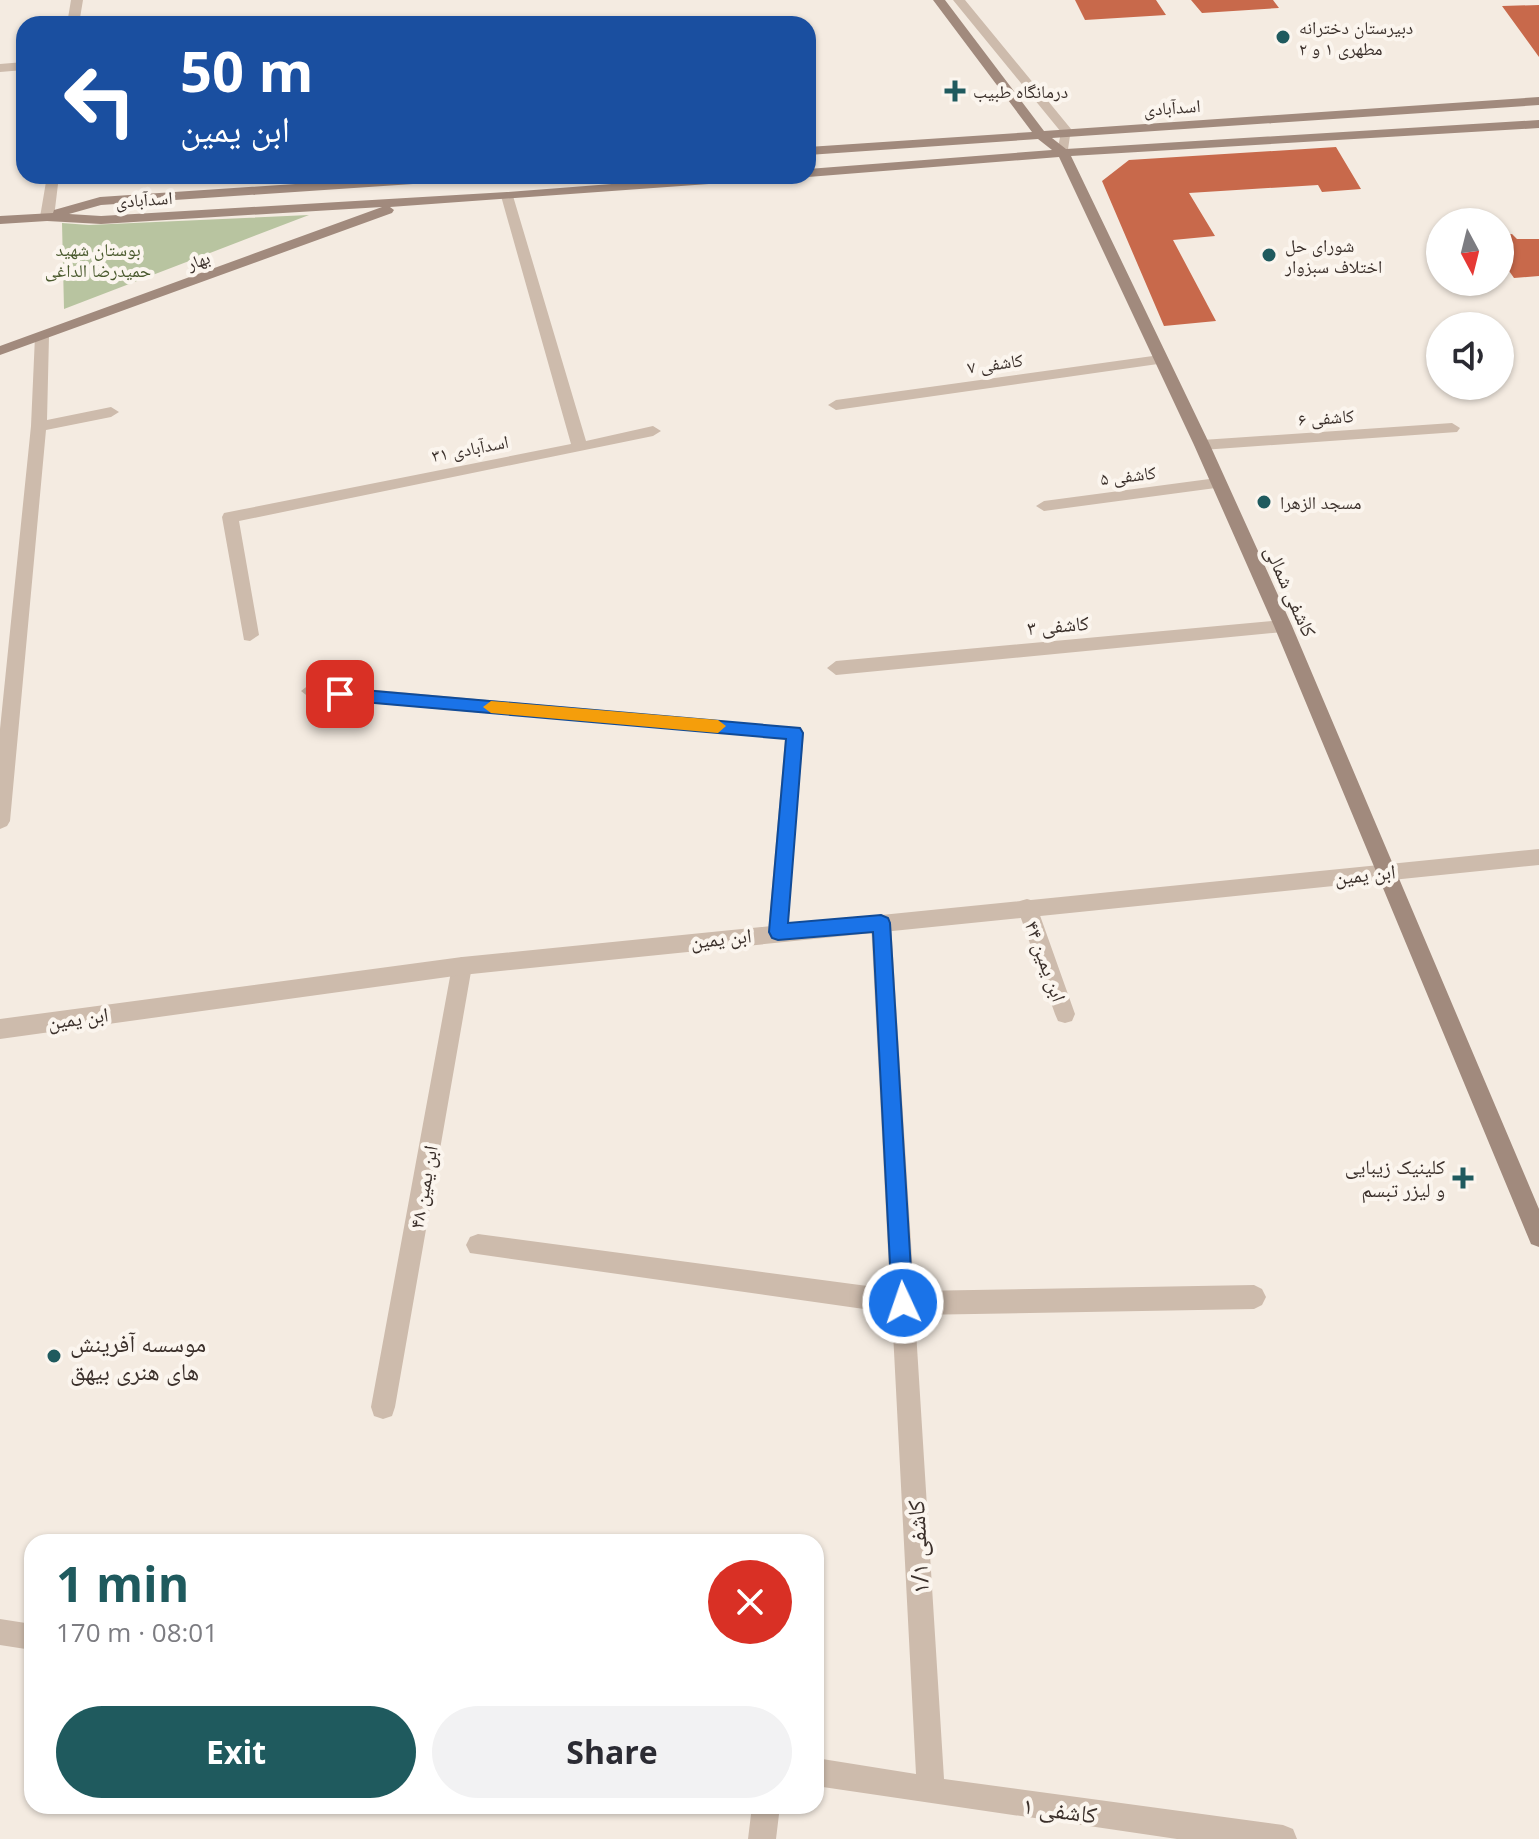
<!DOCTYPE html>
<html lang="en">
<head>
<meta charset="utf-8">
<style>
  body { margin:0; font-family:"Open Sans","Noto Naskh Arabic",sans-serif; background:#f2f2f3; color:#2b2b33; height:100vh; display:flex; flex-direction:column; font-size:30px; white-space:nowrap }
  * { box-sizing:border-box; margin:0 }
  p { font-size:26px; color:#7c7c81 }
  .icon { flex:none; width:44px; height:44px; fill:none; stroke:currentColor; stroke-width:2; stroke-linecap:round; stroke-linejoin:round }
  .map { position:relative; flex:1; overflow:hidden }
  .side { position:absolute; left:24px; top:1534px; width:800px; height:280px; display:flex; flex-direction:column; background:#fff; border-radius:24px; box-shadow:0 2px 6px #0004 }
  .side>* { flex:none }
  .top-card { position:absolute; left:16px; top:16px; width:800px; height:168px; border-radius:24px; box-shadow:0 2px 6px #0004; background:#1a4fa0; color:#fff; overflow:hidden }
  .needle { width:52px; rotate:173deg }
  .fabs { position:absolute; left:1426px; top:208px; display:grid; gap:16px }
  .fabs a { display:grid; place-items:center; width:88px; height:88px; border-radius:50%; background:#fff; box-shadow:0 2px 6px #0004; font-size:40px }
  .pin { position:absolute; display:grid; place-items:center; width:68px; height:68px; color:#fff; margin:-34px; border-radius:16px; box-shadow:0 4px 12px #0006 }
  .me { position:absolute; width:88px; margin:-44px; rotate:357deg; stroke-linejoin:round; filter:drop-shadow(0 0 6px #0008) }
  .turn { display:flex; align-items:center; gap:28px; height:168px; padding:0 32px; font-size:36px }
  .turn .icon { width:104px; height:104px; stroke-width:2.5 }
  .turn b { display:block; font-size:56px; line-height:68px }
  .round { display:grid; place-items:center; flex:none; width:84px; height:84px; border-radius:42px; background:#f2f2f3 }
  .summary { display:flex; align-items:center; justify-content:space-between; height:136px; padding:0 32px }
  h1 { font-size:48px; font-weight:700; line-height:60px; color:#1f5a5e }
  .cta { display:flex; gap:16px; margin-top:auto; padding:16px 32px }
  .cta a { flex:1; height:92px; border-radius:48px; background:#1f5a5e; color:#fff; font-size:32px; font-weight:700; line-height:92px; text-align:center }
  .cta a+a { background:#f2f2f3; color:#2b2b33 }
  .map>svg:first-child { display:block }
</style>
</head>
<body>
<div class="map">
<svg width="1539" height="1839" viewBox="0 0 1539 1839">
  <rect width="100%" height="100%" fill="#f4ebe1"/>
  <path fill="#b8c4a0" d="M309 215 64 309 62 223 89 225Z"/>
  <path fill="#c8694b" d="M1075 0H1156L1166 15 1085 20Z
    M1191 0H1273L1279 8 1202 13Z
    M1539 5V57L1502 6Z
    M1336 147 1361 189 1322 192 1318 185 1189 193 1215 236 1173 240 1216 321 1164 326 1102 181 1129 160Z
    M1512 234 1517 239H1539V276L1514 278 1500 258V236Z"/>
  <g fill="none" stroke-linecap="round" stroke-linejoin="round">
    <path fill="#cdbbac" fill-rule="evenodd" d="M953 0H965L1071 129 1067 156 1057 153 1061 132Z
      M752 1806H780L776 1839H748Z"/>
    <path fill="#cdbbac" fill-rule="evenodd" d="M24 62V70L0 72V64Z
      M507 192 513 196 586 441 653 426 661 431 653 436 239 521 259 635 250 641 244 640 222 517 224 513 571 444 501 196Z
      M42 332 49 336 47 420 111 407 119 412 111 417 46 430 10 821 7 826 0 829V729L31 426 35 336Z
      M1160 355 1167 360 1165 363 836 410 828 405 836 400Z
      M1452 423 1460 428 1457 432 1202 450 1194 445 1202 440Z
      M1217 478 1223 479V487L1044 511 1036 506 1044 501Z
      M1283 620 1292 626 1283 632 836 675 827 668 836 661Z
      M310 684 801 728 804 733 785 938 778 941 771 938 768 932 785 739 310 698 301 691Z
      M1027 899 1034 901 1037 907 1075 1014 1072 1021 1065 1023 1058 1021 1055 1014 1017 907 1020 901Z
      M881 914 888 917 891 923 914 1291 1254 1285 1262 1289 1266 1297 1262 1305 1254 1309 915 1315 944 1779 1283 1825 1293 1829 1297 1839H1177L816 1786V1758L916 1774 892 1313 470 1253 466 1245 470 1237 478 1234 890 1289 871 923 874 917Z
      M462 957 469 960 472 966 395 1407 392 1416 383 1419 374 1416 371 1407 452 966 455 960Z
      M0 1619 32 1624V1650L0 1645Z"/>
    <path fill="#cdbbac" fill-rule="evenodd" d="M71 0H83L79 24H67Z
      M47 176H59L54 217 47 221 40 217Z
      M1539 849V865L462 975 0 1039V1019L462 957Z"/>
    <path fill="#a18a7d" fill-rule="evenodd" d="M933 0H945L1044 131 1539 97V105L1052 138 1066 149 1539 120V128L1071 156 1210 445 1292 626 1539 1209V1247L1531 1244 1274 626 1194 445 1059 157 808 177 805 176H808V169L1052 150 1038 139 808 155V147L1032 132Z
      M415 176H478L472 180 101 205 69 214 101 216 507 192 715 176H771L765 180 390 207 394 210 392 213 0 355V346L382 207 101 224 47 221 0 224V216L53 213 54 210 100 197Z"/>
  </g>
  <path fill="#1a73e8" stroke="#114b97" stroke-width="2" d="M340 688 800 728 803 733 788 923 881 915 888 918 890 923 913 1303 910 1310 903 1314 895 1310 892 1303 873 932 778 940 772 938 769 932 786 739 340 700 332 694Z"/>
  <path fill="#f59e0b" d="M491 701 718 720 726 726 718 733 491 713 483 707Z"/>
  <g fill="#1f5a5e" stroke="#fbf5ee" stroke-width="3">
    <circle cx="1283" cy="37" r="8"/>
    <path d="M951 79h8v8h8v8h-8v8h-8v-8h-8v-8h8z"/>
    <circle cx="1269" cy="255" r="8"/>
    <circle cx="1264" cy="502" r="8"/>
    <path d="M1459 1166h8v8h8v8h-8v8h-8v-8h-8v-8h8z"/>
    <circle cx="54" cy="1356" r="8"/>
  </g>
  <g text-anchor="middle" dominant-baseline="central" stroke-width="8" stroke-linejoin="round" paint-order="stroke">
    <g font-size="18" fill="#3b302b" stroke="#fbf5ee" text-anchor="start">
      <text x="1299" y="27">دبیرستان دخترانه<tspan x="1299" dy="21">مطهری ۱ و ۲</tspan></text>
      <text x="973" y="91">درمانگاه طبیب</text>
      <text x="1285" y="245">شورای حل<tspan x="1285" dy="21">اختلاف سبزوار</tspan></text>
      <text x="1280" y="502">مسجد الزهرا</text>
    </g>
    <g font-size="18" fill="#3b302b" stroke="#fbf5ee">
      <text transform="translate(1172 107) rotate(-4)">اسدآبادی</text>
      <text transform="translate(144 199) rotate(-4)">اسدآبادی</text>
      <text transform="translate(198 260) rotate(-20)">بهار</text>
      <text transform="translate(995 363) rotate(-8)">کاشفی ۷</text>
      <text transform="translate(1326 417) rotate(-4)">کاشفی ۶</text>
      <text transform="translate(470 448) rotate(-11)">اسدآبادی ۳۱</text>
      <text transform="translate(1128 475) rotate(-7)">کاشفی ۵</text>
    </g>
    <g font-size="18" fill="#4a5a2e" stroke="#fbf5ee">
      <text x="98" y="249">بوستان شهید<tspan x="98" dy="21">حمیدرضا الداغی</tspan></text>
    </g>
    <g font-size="20" fill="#3b302b" stroke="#fbf5ee">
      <text transform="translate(1291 591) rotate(66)">کاشفی شمالی</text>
      <text transform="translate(1058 625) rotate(-5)">کاشفی ۳</text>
      <text transform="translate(1365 874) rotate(-6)">ابن یمین</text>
      <text transform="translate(721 938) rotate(-6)">ابن یمین</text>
      <text transform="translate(1046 961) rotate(70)">ابن یمین ۴۴</text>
      <text transform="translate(78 1018) rotate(-8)">ابن یمین</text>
      <text transform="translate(423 1187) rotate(-80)">ابن یمین ۴۸</text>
    </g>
    <g font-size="20" fill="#3b302b" stroke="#fbf5ee" text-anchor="end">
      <text x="1445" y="1166">کلینیک زیبایی<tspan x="1445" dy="23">و لیزر تبسم</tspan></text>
    </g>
    <g font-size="24" fill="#3b302b" stroke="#fbf5ee" text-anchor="start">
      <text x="70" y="1342">موسسه آفرینش<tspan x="70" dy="28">های هنری بیهق</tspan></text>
    </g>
    <g font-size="24" fill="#3b302b" stroke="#fbf5ee">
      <text transform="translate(917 1547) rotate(-93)">کاشفی ۱/۱</text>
      <text transform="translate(1060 1809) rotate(8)">کاشفی ۱</text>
    </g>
  </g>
</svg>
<div class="fabs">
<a><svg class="needle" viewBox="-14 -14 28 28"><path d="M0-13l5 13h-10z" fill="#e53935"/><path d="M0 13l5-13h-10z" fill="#7c7c81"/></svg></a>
<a><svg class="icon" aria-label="sound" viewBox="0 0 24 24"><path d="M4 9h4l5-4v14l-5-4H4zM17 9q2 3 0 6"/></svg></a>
</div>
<div class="pin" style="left:340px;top:694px;background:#d93025"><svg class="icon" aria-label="arrive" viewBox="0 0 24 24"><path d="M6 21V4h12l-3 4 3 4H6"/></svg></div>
<svg class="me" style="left:903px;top:1303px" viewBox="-20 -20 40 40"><circle r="17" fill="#1a73e8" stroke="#fff" stroke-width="3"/><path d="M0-11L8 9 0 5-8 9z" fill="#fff"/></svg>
<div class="top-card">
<div class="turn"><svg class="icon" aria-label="left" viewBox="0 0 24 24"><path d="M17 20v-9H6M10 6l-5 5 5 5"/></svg><div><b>50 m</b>ابن یمین</div></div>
</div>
<section class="side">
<div class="summary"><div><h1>1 min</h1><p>170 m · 08:01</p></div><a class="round" style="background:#d93025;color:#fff"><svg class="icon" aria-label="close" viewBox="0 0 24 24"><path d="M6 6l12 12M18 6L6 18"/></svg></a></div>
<div class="cta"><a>Exit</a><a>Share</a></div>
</section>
</div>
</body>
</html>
